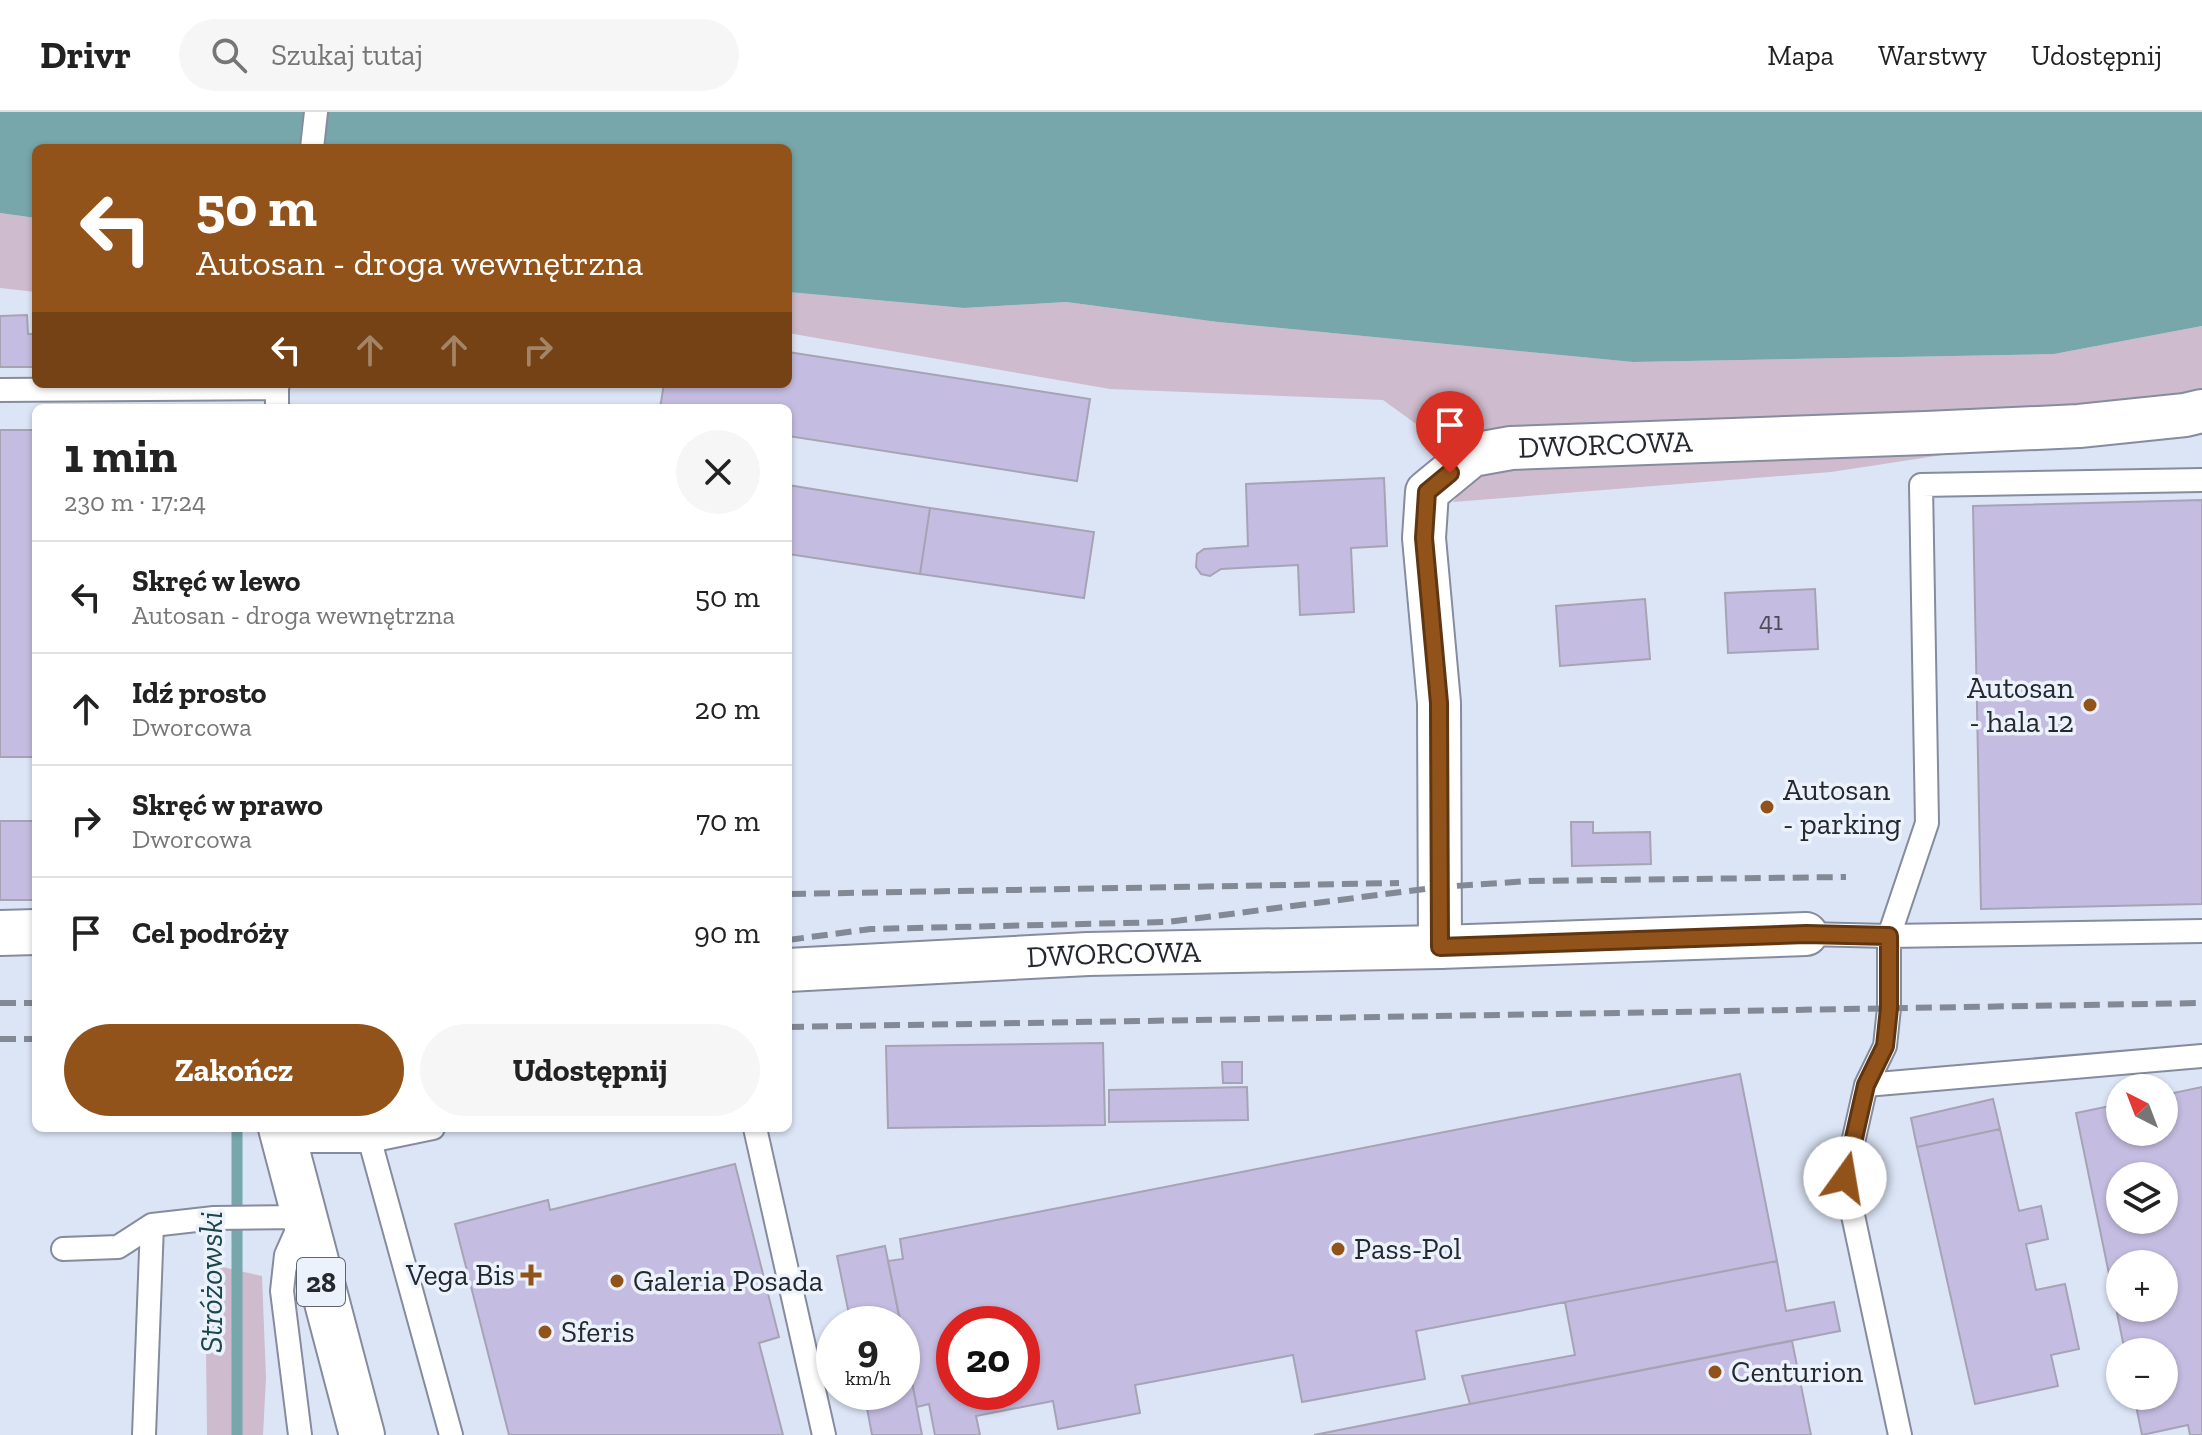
<!DOCTYPE html>
<html lang="pl">
<head>
<meta charset="utf-8">
<style>
  body { margin:0; font-family:"Zilla Slab",serif; background:#f6f6f6; color:#222; height:100vh; display:flex; flex-direction:column; font-size:30px; white-space:nowrap }
  * { box-sizing:border-box; margin:0 }
  p { font-size:26px; color:#767676 }
  .icon { flex:none; width:44px; height:44px; fill:none; stroke:currentColor; stroke-width:2; stroke-linecap:round; stroke-linejoin:round }
  .map { position:relative; flex:1; overflow:hidden }
  .side { position:absolute; left:32px; top:292px; width:760px; height:728px; display:flex; flex-direction:column; background:#fff; border-radius:12px; box-shadow:0 2px 6px #0004 }
  .side>* { flex:none }
  .guide { position:absolute; left:32px; top:32px; width:760px; height:244px; border-radius:12px; box-shadow:0 2px 6px #0004; background:#92531a; color:#fff; overflow:hidden }
  .needle { width:52px; rotate:318deg }
  .buttons { position:absolute; left:2106px; top:962px; display:grid; gap:16px }
  .buttons a { display:grid; place-items:center; width:72px; height:72px; border-radius:50%; background:#fff; box-shadow:0 2px 6px #0004; font-size:40px }
  .speed { position:absolute; left:816px; top:1194px; display:flex; gap:16px; font-size:40px; font-weight:700; text-align:center }
  .speed>* { display:grid; place-content:center; width:104px; height:104px; border-radius:50%; background:#fff; box-shadow:0 2px 6px #0004; line-height:1 }
  .speed small { font-size:20px; font-weight:400 }
  .speed .limit { border:12px solid #d22; background:#fff; color:#111 }
  .pin { position:absolute; display:grid; place-items:center; width:68px; height:68px; color:#fff; margin:-82px -34px; border-radius:50% 50% 50% 0; rotate:-45deg; box-shadow:0 0 8px #0007 }
  .pin .icon { rotate:45deg }
  .me { position:absolute; width:88px; margin:-44px; rotate:13deg; stroke-linejoin:round; filter:drop-shadow(0 0 6px #0008) }
  .turn { display:flex; align-items:center; gap:28px; height:168px; padding:0 32px; font-size:36px }
  .turn .icon { width:104px; height:104px; stroke-width:2.5 }
  .turn b { display:block; font-size:56px; line-height:68px }
  .lanes { display:flex; align-items:center; height:76px; padding:0 32px; background:#0003; justify-content:center; gap:40px; direction:ltr }
  .lanes .off { opacity:.35 }
  .round { display:grid; place-items:center; flex:none; width:84px; height:84px; border-radius:42px; background:#f6f6f6 }
  .overview { display:flex; align-items:center; justify-content:space-between; height:136px; padding:0 32px }
  h1 { font-size:48px; font-weight:800; line-height:60px }
  .cta { display:flex; gap:16px; margin-top:auto; padding:16px 32px }
  .cta a { flex:1; height:92px; border-radius:48px; background:#92531a; color:#fff; font-size:32px; font-weight:800; line-height:92px; text-align:center }
  .cta a+a { background:#f6f6f6; color:#222 }
  ul { padding:0; list-style:none }
  li { display:flex; align-items:center; gap:24px; height:112px; padding:0 32px; border-top:2px solid #e0e0e0 }
  li div { flex:1 }
  li b { display:block; font-size:30px }
  li em { font-style:normal }
  header { display:flex; align-items:center; gap:48px; box-sizing:border-box; height:112px; padding:0 40px; background:#fff; border-bottom:2px solid #e0e0e0 }
  header strong { font-size:38px }
  nav { display:flex; gap:44px; margin-inline-start:auto; font-size:28px }
  .search { width:560px; height:72px; background:#f6f6f6; display:flex; align-items:center; gap:20px; box-sizing:border-box; padding:0 28px; border-radius:44px; color:#767676; font-size:30px }
  .map>svg:first-child { display:block }
</style>
</head>
<body>
<header>
<strong>Drivr</strong>
<div class="search"><svg class="icon" aria-label="search" viewBox="0 0 24 24"><circle cx="10" cy="10" r="6"/><path d="M15 15l6 6"/></svg>Szukaj tutaj</div>
<nav><a>Mapa</a><a>Warstwy</a><a>Udostępnij</a></nav>
</header>
<div class="map">
<svg width="2202" height="1323" viewBox="0 0 2202 1323">
  <rect width="100%" height="100%" fill="#dce5f6"/>
  <path fill="#cebbce" d="M0 101 36 106V180L0 176Z
    M788 180 964 196 1066 190 1218 210 1633 250 2054 242 2202 214V316L1949 342 1831 360 1453 390 1480 355 1540 318 1434 325 1383 288 1110 277 788 221Z
    M205 1151 262 1164 266 1266 263 1323H207Z"/>
  <path fill="#77a6ab" d="M0 0H2202V214L2054 242 1633 250 1218 210 1066 190 964 196 788 180V36H36V106L0 101Z"/>
  <g fill="none" stroke-linecap="round" stroke-linejoin="round">
    <path stroke="#77a6ab" stroke-width="11" d="M237 1016V1323"/>
  </g>
  <path fill="#c5bde1" stroke="#a6a3b4" stroke-width="2" fill-rule="evenodd" d="M27 203 28 222H36V255H0V204Z
    M788 240 1090 287 1077 369 788 324V296H660L664 272H788Z
    M0 318H36V645H0Z
    M1384 366 1387 434 1351 436 1354 500 1300 503 1298 453 1221 457 1210 464 1201 462 1196 455 1197 442 1204 437 1248 434 1246 372Z
    M788 373 930 396 920 462 788 442Z
    M2202 388V792L1981 797 1973 394Z
    M930 396 1094 420 1084 486 920 462Z
    M1815 477 1818 537 1728 541 1725 481Z
    M1645 487 1650 547 1560 554 1556 494Z
    M0 709H36V788H0Z
    M1571 710H1593V721L1650 720 1651 752 1572 754Z
    M1103 931 1105 1013 888 1016 886 934Z
    M1222 950H1242V971H1223Z
    M1740 962 1777 1149 1416 1219 1425 1267 1302 1290 1293 1243 1135 1273 1140 1301 1058 1317 1053 1289 976 1304 980 1323H935L929 1292 917 1295 888 1149 903 1147 900 1127ZM954 1212H1022V1280H954Z
    M1247 975 1248 1008 1109 1010V978Z
    M2202 975V1323H2190L2188 1313 2142 1323 2134 1284H2164V1240H2125L2076 1001 2120 992V1020H2164V983ZM2120 1064H2164V1108H2120ZM2120 1152H2164V1196H2120Z
    M1993 987 2000 1017 1917 1035 1911 1006Z
    M2000 1017 2019 1099 2041 1094 2048 1127 2026 1132 2036 1178 2065 1172 2079 1237 2051 1243 2058 1274 1975 1292 1917 1035Z
    M735 1052 779 1225 759 1231 783 1323H509L455 1112 548 1088 550 1098Z
    M885 1134 901 1212H851L837 1144Z
    M1777 1149 1786 1199 1834 1190 1840 1219 1470 1292 1462 1264 1575 1243 1565 1190Z
    M902 1218 922 1323H872L864 1280H902Z
    M1792 1229 1811 1323H1314L1470 1292Z"/>
  <g fill="none" stroke-linecap="round" stroke-linejoin="round">
    <g stroke="#858c9d" stroke-width="26">
      <path id="lane" d="M312 36 316 0
        M0 278 277 276 278 272
        M277 296V276
        M1806 822 1889 824 2202 819
        M1866 973 2202 944
        M755 1016 824 1323
        M284 1029H370L451 1323
        M370 1029 433 1016
        M63 1137 118 1135 152 1113 214 1106 303 1105 286 1143 282 1179 300 1323
        M144 1323 152 1113
        M1900 1323 1845 1066 1866 973 1885 934 1889 896V824L1927 711 1921 373 2202 368"/>
    </g>
    <g stroke="#858c9d" stroke-width="46">
      <g id="street">
        <path id="s1" d="M1440 835 1439 591 1424 426 1427 380 1472 343 1511 336 1926 321 2079 314 2185 303 2202 299"/>
        <path id="s2" d="M788 858 1088 842 1440 835 1806 822"/>
      </g>
    </g>
    <g stroke="#858c9d" stroke-width="48">
      <path id="primary" d="M0 821 36 820
        M281 1016 362 1323"/>
    </g>
    <use href="#lane" stroke="#fff" stroke-width="22"/>
    <use href="#street" stroke="#fff" stroke-width="42"/>
    <use href="#primary" stroke="#fff" stroke-width="44"/>
    <path stroke="#838995" stroke-width="6" stroke-dasharray="16 8" stroke-linecap="butt" d="M790 782 1399 771
      M788 828 871 817 1168 810 1440 775 1530 769 1846 765
      M0 891H36
      M788 915 2202 891
      M0 927H36"/>
  </g>
  <g fill="none" stroke-linecap="round" stroke-linejoin="round">
    <g stroke="#5f3611" stroke-width="20">
      <path id="route" d="M1450 361 1427 380 1424 426 1439 591 1440 835 1806 822 1889 824V896L1885 934 1866 973 1845 1066"/>
    </g>
    <use href="#route" stroke="#92531a" stroke-width="14"/>
  </g>
  <g fill="#92531a" stroke="#ecf2fc" stroke-width="3">
    <circle cx="2090" cy="593" r="8"/>
    <circle cx="1767" cy="695" r="8"/>
    <circle cx="1338" cy="1137" r="8"/>
    <path d="M527 1151h8v8h8v8h-8v8h-8v-8h-8v-8h8z"/>
    <circle cx="617" cy="1169" r="8"/>
    <circle cx="545" cy="1220" r="8"/>
    <circle cx="1715" cy="1260" r="8"/>
  </g>
  <g text-anchor="middle" dominant-baseline="central" stroke-width="7" stroke-linejoin="round" paint-order="stroke">
    <g font-size="26" fill="#4d4d5c">
      <text x="1771" y="509">41</text>
    </g>
    <rect fill="#ecf2fc" stroke="#61656c" stroke-width="2" x="297" y="1146" width="48" height="48" rx="6"/>
    <g font-size="28" font-weight="bold" fill="#25282f">
      <text x="321" y="1170">28</text>
    </g>
    <g font-size="30" fill="#25282f" stroke="#ecf2fc">
      <text stroke="none"><textPath href="#s1" startOffset="648">DWORCOWA</textPath></text>
      <text stroke="none"><textPath href="#s2" startOffset="326">DWORCOWA</textPath></text>
    </g>
    <g font-size="30" fill="#25282f" stroke="#ecf2fc" text-anchor="start">
      <text x="2074" y="576" text-anchor="end">Autosan<tspan x="2074" dy="34">- hala 12</tspan></text>
      <text x="1783" y="678">Autosan<tspan x="1783" dy="34">- parking</tspan></text>
      <text x="1354" y="1137">Pass-Pol</text>
      <text x="515" y="1163" text-anchor="end">Vega Bis</text>
      <text x="633" y="1169">Galeria Posada</text>
      <text x="561" y="1220">Sferis</text>
      <text x="1731" y="1260">Centurion</text>
    </g>
    <g font-size="32" font-style="italic" fill="#1b474b" stroke="#ecf2fc">
      <text transform="translate(211 1170) rotate(-90)">Stróżowski</text>
    </g>
  </g>
</svg>
<div class="buttons">
<a><svg class="needle" viewBox="-14 -14 28 28"><path d="M0-13l5 13h-10z" fill="#e53935"/><path d="M0 13l5-13h-10z" fill="#767676"/></svg></a>
<a><svg class="icon" aria-label="layers" viewBox="0 0 24 24"><path d="M12 4l9 5-9 5-9-5zM3 14l9 5 9-5"/></svg></a>
<a>+</a>
<a>−</a>
</div>
<div class="speed"><div>9<small>km/h</small></div><div class="limit">20</div></div>
<div class="pin" style="left:1450px;top:361px;background:#d93025"><svg class="icon" aria-label="arrive" viewBox="0 0 24 24"><path d="M6 21V4h12l-3 4 3 4H6"/></svg></div>
<svg class="me" style="left:1845px;top:1066px" viewBox="-20 -20 40 40"><circle r="19" fill="#fff"/><path d="M0-13L10 11 0 6-10 11z" fill="#92531a"/></svg>
<div class="guide">
<div class="turn"><svg class="icon" aria-label="left" viewBox="0 0 24 24"><path d="M17 20v-9H6M10 6l-5 5 5 5"/></svg><div><b>50 m</b>Autosan - droga wewnętrzna</div></div>
<div class="lanes"><svg class="icon" aria-label="left" viewBox="0 0 24 24"><path d="M17 20v-9H6M10 6l-5 5 5 5"/></svg><svg class="icon off" aria-label="ahead" viewBox="0 0 24 24"><path d="M12 20V5M6 11l6-6 6 6"/></svg><svg class="icon off" aria-label="ahead" viewBox="0 0 24 24"><path d="M12 20V5M6 11l6-6 6 6"/></svg><svg class="icon off" aria-label="right" viewBox="0 0 24 24"><path d="M7 20v-9h11M14 6l5 5-5 5"/></svg></div>
</div>
<section class="side">
<div class="overview"><div><h1>1 min</h1><p>230 m · 17:24</p></div><a class="round"><svg class="icon" aria-label="close" viewBox="0 0 24 24"><path d="M6 6l12 12M18 6L6 18"/></svg></a></div>
<ul>
<li><svg class="icon" aria-label="left" viewBox="0 0 24 24"><path d="M17 20v-9H6M10 6l-5 5 5 5"/></svg><div><b>Skręć w lewo</b><p>Autosan - droga wewnętrzna</p></div><em>50 m</em></li>
<li><svg class="icon" aria-label="ahead" viewBox="0 0 24 24"><path d="M12 20V5M6 11l6-6 6 6"/></svg><div><b>Idź prosto</b><p>Dworcowa</p></div><em>20 m</em></li>
<li><svg class="icon" aria-label="right" viewBox="0 0 24 24"><path d="M7 20v-9h11M14 6l5 5-5 5"/></svg><div><b>Skręć w prawo</b><p>Dworcowa</p></div><em>70 m</em></li>
<li><svg class="icon" aria-label="arrive" viewBox="0 0 24 24"><path d="M6 21V4h12l-3 4 3 4H6"/></svg><div><b>Cel podróży</b></div><em>90 m</em></li>
</ul>
<div class="cta"><a>Zakończ</a><a>Udostępnij</a></div>
</section>
</div>
</body>
</html>
